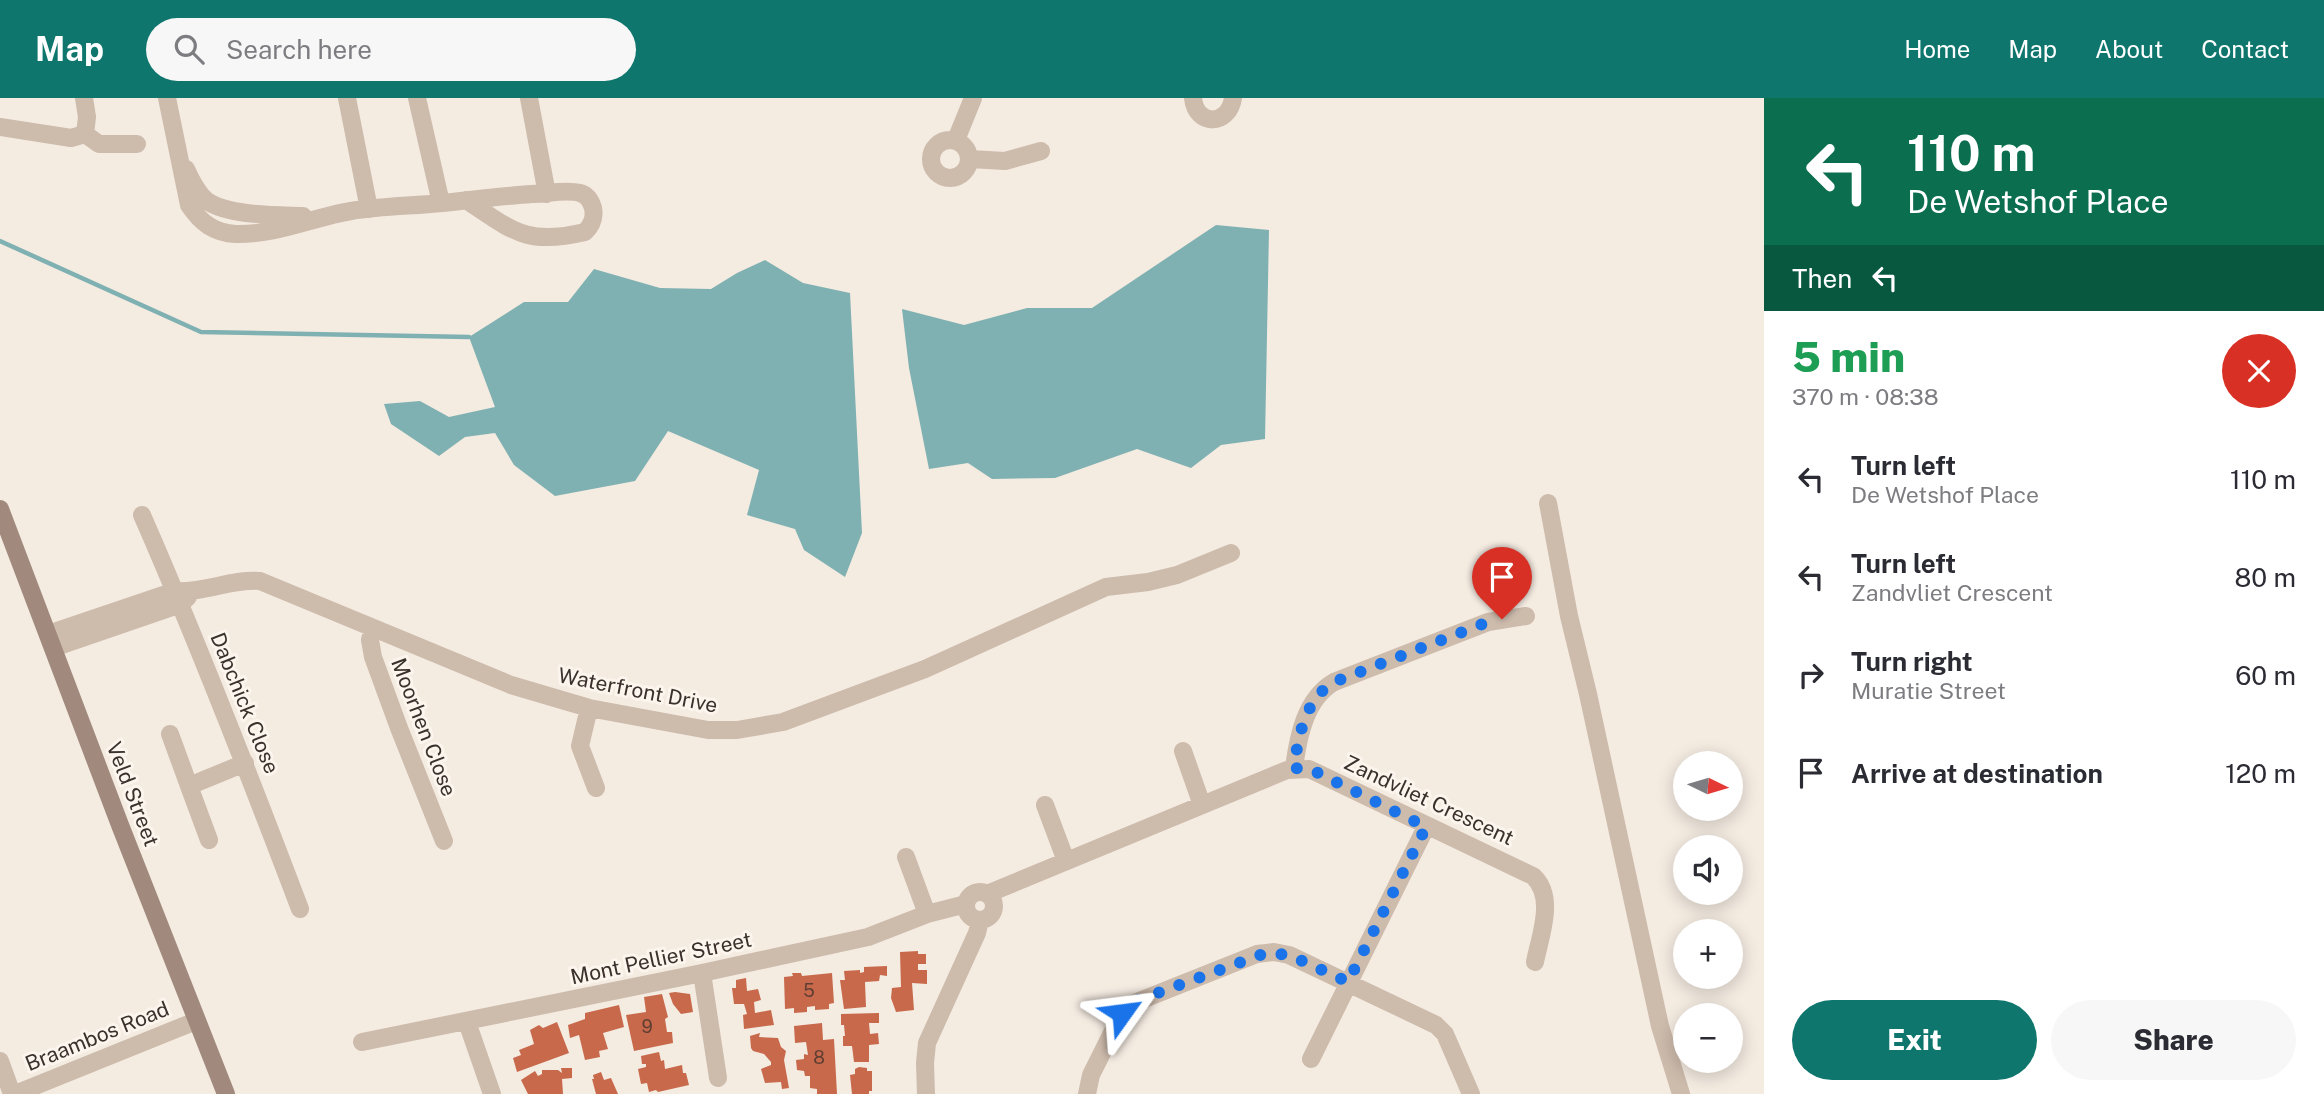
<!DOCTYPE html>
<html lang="en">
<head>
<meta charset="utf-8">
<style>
  body { margin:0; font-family:"Public Sans",sans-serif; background:#f7f7f7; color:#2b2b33; height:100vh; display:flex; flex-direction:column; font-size:26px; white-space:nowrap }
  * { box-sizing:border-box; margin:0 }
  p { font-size:23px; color:#7c7c81 }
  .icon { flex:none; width:38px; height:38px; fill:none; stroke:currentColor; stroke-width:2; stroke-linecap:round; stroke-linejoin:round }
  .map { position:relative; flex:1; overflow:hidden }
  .side { display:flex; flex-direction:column; background:#fff; width:560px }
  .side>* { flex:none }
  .top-card { background:#0b6e4f; color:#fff; overflow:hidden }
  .needle { width:46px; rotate:95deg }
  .tools { position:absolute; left:1673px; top:653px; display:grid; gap:14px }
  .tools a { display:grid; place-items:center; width:70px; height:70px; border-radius:50%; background:#fff; box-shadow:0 4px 18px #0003; font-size:35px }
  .pin { position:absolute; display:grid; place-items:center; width:60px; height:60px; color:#fff; margin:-72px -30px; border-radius:50% 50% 50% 0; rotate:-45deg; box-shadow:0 0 7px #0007 }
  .pin .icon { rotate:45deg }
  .me { position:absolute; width:77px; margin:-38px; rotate:59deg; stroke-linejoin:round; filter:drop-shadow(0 0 5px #0008) }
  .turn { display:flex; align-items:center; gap:24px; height:147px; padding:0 28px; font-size:32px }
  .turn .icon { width:91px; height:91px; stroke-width:2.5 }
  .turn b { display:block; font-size:49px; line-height:60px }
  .then { display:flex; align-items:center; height:66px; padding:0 28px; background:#0003; gap:14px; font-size:26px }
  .round { display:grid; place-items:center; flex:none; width:74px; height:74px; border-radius:37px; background:#f7f7f7 }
  .summary { display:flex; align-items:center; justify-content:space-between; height:119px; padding:0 28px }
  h1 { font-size:42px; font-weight:800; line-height:52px; color:#1e9e55 }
  .cta { display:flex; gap:14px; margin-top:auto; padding:14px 28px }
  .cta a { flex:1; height:80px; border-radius:42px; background:#0f766e; color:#fff; font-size:28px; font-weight:800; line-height:80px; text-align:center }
  .cta a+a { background:#f7f7f7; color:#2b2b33 }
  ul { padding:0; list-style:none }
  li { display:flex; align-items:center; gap:21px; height:98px; padding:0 28px }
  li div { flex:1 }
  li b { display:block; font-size:26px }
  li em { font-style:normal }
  header { display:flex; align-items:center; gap:42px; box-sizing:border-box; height:98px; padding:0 35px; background:#0f766e; color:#fff }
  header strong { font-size:33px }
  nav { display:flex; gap:38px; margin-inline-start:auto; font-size:24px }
  .search { width:490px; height:63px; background:#f7f7f7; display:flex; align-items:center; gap:18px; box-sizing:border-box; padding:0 24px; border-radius:38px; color:#7c7c81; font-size:26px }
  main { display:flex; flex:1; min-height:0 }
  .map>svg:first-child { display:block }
</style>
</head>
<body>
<header>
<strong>Map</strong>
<div class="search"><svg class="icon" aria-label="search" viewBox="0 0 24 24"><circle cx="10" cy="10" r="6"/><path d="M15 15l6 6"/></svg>Search here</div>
<nav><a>Home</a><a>Map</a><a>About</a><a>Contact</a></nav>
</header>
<main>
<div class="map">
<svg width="1764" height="996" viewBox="0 0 1764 996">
  <rect width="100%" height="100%" fill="#f4ebe1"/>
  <path fill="#7fb0b2" d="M1216 127 1269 132 1265 341 1221 347 1191 370 1137 351 1055 380 992 381 968 365 929 371 909 270 902 211 964 227 1027 210H1092Z
    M765 162 803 185 850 195 862 435 845 479 804 452 795 431 747 417 759 372 668 333 635 383 555 398 514 367 495 335 465 339 439 358 391 326 384 306 420 303 449 319 495 309 469 239 524 204H568L594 171 660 190 711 191 737 175Z"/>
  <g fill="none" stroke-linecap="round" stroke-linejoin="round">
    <path stroke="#7fb0b2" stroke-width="4.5" d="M0 143 201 234 469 239"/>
  </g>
  <path fill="#c8694b" d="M918 853V856H926V866H918V872H927V886L912 885 914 912 896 914 891 900 892 890 901 889 900 854Z
    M887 868V878L880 877 879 883 865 884 866 909 844 911 840 882H845L844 873 860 872V875L864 874V869Z
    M792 875H801L802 878 832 875 834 905 829 906V911L815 912V908L807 909V914L794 915V910L785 911 784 879 793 878Z
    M746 880 747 893 758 891 761 902 754 904 755 915 771 912 774 927 744 931 743 917 747 916 744 906H734L732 890H736V882Z
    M675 894 690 896 693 914 681 916 673 906 669 895Z
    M662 896 668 919 665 921 667 934H672L673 945 634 953 626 917 646 914 644 899Z
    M619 907 624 929 603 935 608 951 599 953 600 959 585 962 579 937 570 940 568 927 585 921V915Z
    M879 915V925H869L870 936 878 935 879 946 869 947V964H854L852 948H843V938H845L844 927H841V916Z
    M557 924 569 955 517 974 513 960 521 957 519 952 534 946 530 932 539 927 543 930Z
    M822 925 823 942 834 941 837 996H817V991L810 990V978H805L804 973 797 972 796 962 804 961V956L808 957 806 944 795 945 794 928Z
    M760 935 759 939 778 940 781 949 786 953 784 962 789 990 782 991 781 984 765 985 761 971 771 967V964L764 956 753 953 751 950 750 938Z
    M659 954 661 963 664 962 665 971 682 967 683 975H686L689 987 658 994 656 992 649 994 647 985 641 986 638 971 646 969V966H642L641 958Z
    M859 969 867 970V973H872V993H869V996H852L850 977 855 976V971Z
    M561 970H572V980L562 981 563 996H528L521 982 535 973 538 978 542 976V972H558L562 975Z
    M601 974 604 982 611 980 618 996H596L592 981H594L593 977Z"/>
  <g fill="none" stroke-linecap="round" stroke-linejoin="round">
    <path stroke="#cdbbac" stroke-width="18" d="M167 0 189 107C201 125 214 135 236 136 275 137 314 119 351 113 381 108 412 108 442 105 472 102 502 98 532 96 546 96 566 91 580 95 587 97 591 103 593 110 595 120 592 127 585 134 526 148 513 133 466 102
      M347 0 369 111
      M417 0 441 105
      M529 0 547 96
      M1193 0C1196 29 1229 28 1233 0
      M0 29 71 40 85 36 87 19 84 0
      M85 36 99 46H137
      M931 61a19 19 0 1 1 38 0a19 19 0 1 1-38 0Z
      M956 42 973 0
      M970 61 1005 63 1041 53
      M186 71C191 82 197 95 207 103 229 118 277 117 303 118
      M1548 405 1569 518 1588 596 1660 928 1681 996
      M142 417C199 547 250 679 300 811
      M373 530 370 542 373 559 399 630 444 743
      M48 536 175 493C205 495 230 481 260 483L511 587 589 610 708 632H737L783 624 925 571 1106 489 1148 484 1177 477 1231 455
      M53 550 181 506 188 499
      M589 610 580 648 596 690
      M170 636 189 688
      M1183 653 1202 707
      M1294 670C1298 639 1305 601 1334 584L1488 524 1526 518
      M1045 707 1066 763
      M209 742 189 688 245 665
      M906 759 927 816
      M966 808a14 14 0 1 1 28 0a14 14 0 1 1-28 0Z
      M987 796 1287 672 1309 671 1533 778C1556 799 1540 838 1535 864
      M702 875 718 980
      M467 924 492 996
      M362 944 702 875 868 839 927 816 966 806
      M1311 961 1426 729
      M0 963 12 996
      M15 996 196 923
      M926 996 925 965 927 945 977 835 980 822
      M1087 996 1091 977 1122 915 1129 907 1257 856 1274 854 1289 857 1436 927 1445 936 1471 996"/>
    <path stroke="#a18a7d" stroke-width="18" d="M0 411 120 727 226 996"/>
  </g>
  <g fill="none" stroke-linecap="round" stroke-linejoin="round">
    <path stroke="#1a73e8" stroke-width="12" stroke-dasharray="0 21.6" d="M1122 915 1133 904 1266 855 1289 857 1348 884 1426 729 1316 674 1309 671 1294 670C1298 639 1305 601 1334 584L1488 524 1502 521"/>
  </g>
  <g text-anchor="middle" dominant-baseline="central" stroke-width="6" stroke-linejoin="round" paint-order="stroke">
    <g font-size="18" fill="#5e3e33">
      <text x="809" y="892">5</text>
      <text x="647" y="928">9</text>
      <text x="819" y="959">8</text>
    </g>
    <g font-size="21" fill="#3b302b" stroke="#fbf5ee">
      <text transform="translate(638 592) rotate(11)">Waterfront Drive</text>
      <text transform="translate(245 605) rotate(68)">Dabchick Close</text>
      <text transform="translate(424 629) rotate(69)">Moorhen Close</text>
      <text transform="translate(133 696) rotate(69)">Veld Street</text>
      <text transform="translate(1429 702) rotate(25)">Zandvliet Crescent</text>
      <text transform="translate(661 860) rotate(-12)">Mont Pellier Street</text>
      <text transform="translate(97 938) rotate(-22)">Braambos Road</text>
    </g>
  </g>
</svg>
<div class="tools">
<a><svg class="needle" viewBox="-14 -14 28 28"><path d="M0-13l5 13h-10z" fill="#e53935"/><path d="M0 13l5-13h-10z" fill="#7c7c81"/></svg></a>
<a><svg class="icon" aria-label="sound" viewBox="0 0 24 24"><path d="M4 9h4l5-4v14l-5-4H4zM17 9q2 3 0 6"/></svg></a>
<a>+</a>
<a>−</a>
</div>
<div class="pin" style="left:1502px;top:521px;background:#d93025"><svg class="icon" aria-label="arrive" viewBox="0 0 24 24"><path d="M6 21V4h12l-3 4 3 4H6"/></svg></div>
<svg class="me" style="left:1122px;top:915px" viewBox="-20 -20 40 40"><path d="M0-17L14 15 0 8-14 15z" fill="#1a73e8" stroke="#fff" stroke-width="4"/></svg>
</div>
<section class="side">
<div class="top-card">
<div class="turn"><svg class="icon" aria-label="left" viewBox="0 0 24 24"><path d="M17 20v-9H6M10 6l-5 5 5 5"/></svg><div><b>110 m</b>De Wetshof Place</div></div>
<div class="then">Then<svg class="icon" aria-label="left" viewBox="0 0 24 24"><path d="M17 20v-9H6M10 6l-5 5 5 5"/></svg></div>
</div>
<div class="summary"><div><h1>5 min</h1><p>370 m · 08:38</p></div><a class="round" style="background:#d93025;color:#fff"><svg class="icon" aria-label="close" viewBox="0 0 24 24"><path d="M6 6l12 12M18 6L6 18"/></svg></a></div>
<ul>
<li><svg class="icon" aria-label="left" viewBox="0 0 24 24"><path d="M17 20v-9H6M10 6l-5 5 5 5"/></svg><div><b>Turn left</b><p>De Wetshof Place</p></div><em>110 m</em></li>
<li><svg class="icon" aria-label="left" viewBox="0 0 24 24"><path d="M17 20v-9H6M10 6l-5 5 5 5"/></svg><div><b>Turn left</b><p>Zandvliet Crescent</p></div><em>80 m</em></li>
<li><svg class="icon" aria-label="right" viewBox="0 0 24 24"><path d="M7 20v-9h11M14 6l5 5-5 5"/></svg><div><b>Turn right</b><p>Muratie Street</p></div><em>60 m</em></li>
<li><svg class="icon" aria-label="arrive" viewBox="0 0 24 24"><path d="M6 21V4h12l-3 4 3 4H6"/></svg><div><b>Arrive at destination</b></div><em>120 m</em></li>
</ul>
<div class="cta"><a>Exit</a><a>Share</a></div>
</section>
</main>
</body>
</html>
